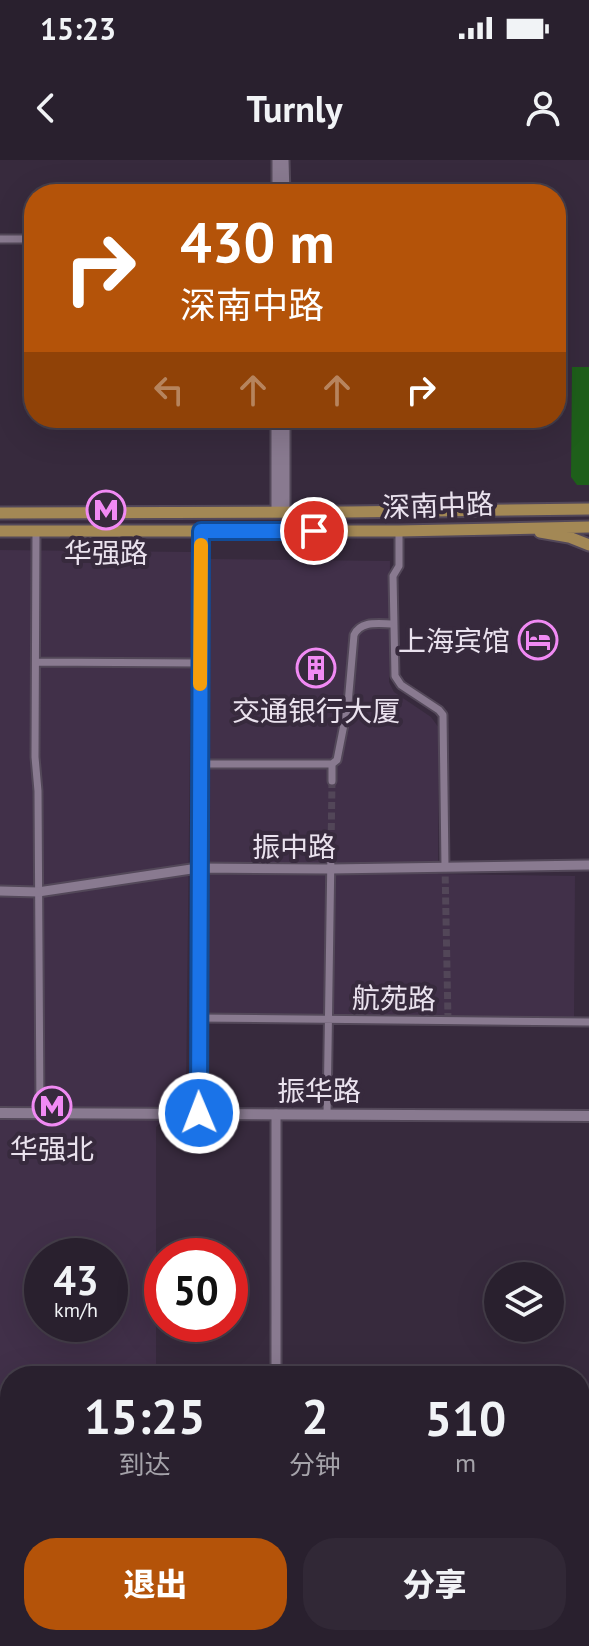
<!DOCTYPE html>
<html lang="zh">
<head>
<meta charset="utf-8">
<style>
  body { margin:0; font-family:"PT Sans","Noto Sans SC",sans-serif; background:#312836; color:#f1f3f6; height:100vh; display:flex; flex-direction:column; font-size:30px; white-space:nowrap }
  * { box-sizing:border-box; margin:0 }
  p { font-size:26px; color:#a5a3aa }
  .icon { flex:none; width:44px; height:44px; fill:none; stroke:currentColor; stroke-width:2; stroke-linecap:round; stroke-linejoin:round }
  .map { position:relative; flex:1; overflow:hidden }
  .side { position:absolute; left:0px; top:1206px; width:590px; height:280px; display:flex; flex-direction:column; background:#29202e; border-radius:32px 32px 0 0; box-shadow:0 8px 32px #0002,0 0 0 2px #453e4a }
  .side>* { flex:none }
  .top-card { position:absolute; left:24px; top:24px; width:542px; height:244px; border-radius:32px; box-shadow:0 8px 32px #0002,0 0 0 2px #453e4a; background:#b45309; color:#fff; overflow:hidden }
  .controls { position:absolute; left:484px; top:1102px; display:grid; gap:16px }
  .controls a { display:grid; place-items:center; width:80px; height:80px; border-radius:50%; background:#29202e; box-shadow:0 8px 32px #0002,0 0 0 2px #453e4a; font-size:40px }
  .speed { position:absolute; left:24px; top:1078px; display:flex; gap:16px; font-size:40px; font-weight:700; text-align:center }
  .speed>* { display:grid; place-content:center; width:104px; height:104px; border-radius:50%; background:#29202e; box-shadow:0 8px 32px #0002,0 0 0 2px #453e4a; line-height:1 }
  .speed small { font-size:20px; font-weight:400 }
  .speed .limit { border:12px solid #d22; background:#fff; color:#111 }
  .pin { position:absolute; display:grid; place-items:center; width:68px; height:68px; color:#fff; margin:-34px; border:4px solid #fff; border-radius:50%; box-shadow:0 2px 8px #0007 }
  .me { position:absolute; width:88px; margin:-44px; rotate:359deg; stroke-linejoin:round; filter:drop-shadow(0 0 6px #0008) }
  .turn { display:flex; align-items:center; gap:28px; height:168px; padding:0 24px; font-size:36px }
  .turn .icon { width:104px; height:104px; stroke-width:2.5 }
  .turn b { display:block; font-size:56px; line-height:68px }
  .lanes { display:flex; align-items:center; height:76px; padding:0 24px; background:#0003; justify-content:center; gap:40px; direction:ltr }
  .lanes .off { opacity:.35 }
  .eta { display:flex; justify-content:space-evenly; align-items:center; height:136px; text-align:center }
  .eta b { font-size:48px; font-weight:800; line-height:56px }
  .action { display:flex; gap:16px; margin-top:auto; padding:16px 24px }
  .action a { flex:1; height:92px; border-radius:32px; background:#b45309; color:#fff; font-size:32px; font-weight:800; line-height:92px; text-align:center }
  .action a+a { background:#312836; color:#f1f3f6 }
  .status { display:flex; justify-content:space-between; align-items:center; height:56px; padding:0 40px; background:#29202e; direction:ltr }
  .status svg { height:22px; fill:currentColor }
  header { display:flex; justify-content:space-between; align-items:center; height:104px; padding:0 24px; background:#29202e; font-size:36px; font-weight:800 }
  .map>svg:first-child { display:block }
</style>
</head>
<body>
<div class="status"><b>15:23</b><svg viewBox="0 0 49 12"><path d="M0 12V9h3v3zM5 12V6h3v6zM10 12V3h3v9zM15 12V0h3v12zM26 1h20v11H26zM47 4h2v5h-2z"/></svg></div>
<header><svg class="icon" aria-label="back" viewBox="0 0 24 24"><path d="M15 5l-7 7 7 7"/></svg>Turnly<svg class="icon" aria-label="person" viewBox="0 0 24 24"><circle cx="12" cy="8" r="4"/><path d="M4 21q1-7 8-7t8 7"/></svg></header>
<div class="map">
<svg width="589" height="1486" viewBox="0 0 589 1486">
  <rect width="100%" height="100%" fill="#372a3d"/>
  <path fill="#413049" fill-rule="evenodd" d="M0 390 192 392 186 938 156 967V1216H10V1253H0ZM42 1096H110V1164H42Z
    M207 399 390 401 389 522 394 532 431 557 439 568 438 714 575 716 574 857 202 853Z
    M0 1280H10V1476H566V1486H0Z"/>
  <path fill="#1e5f1a" d="M572 207H589V325H577L571 317Z"/>
  <g fill="none" stroke-linecap="round" stroke-linejoin="round">
    <path stroke="#524658" stroke-width="7" stroke-dasharray="7 3.5" stroke-linecap="butt" d="M331 691 332 621
      M445 706 448 860"/>
    <g stroke="#534859" stroke-width="11">
      <path id="minor" d="M0 79H34
        M36 371 35 597 38 631 40 953
        M399 371V406L393 416 395 516 401 525 439 550 443 555 445 706
        M36 502 200 503
        M200 604H332L337 600 348 544 354 475C361 460 379 464 394 464
        M332 621V604
        M198 858 589 862
        M327 955 331 691
        M17 1476V1486"/>
    </g>
    <g stroke="#534859" stroke-width="13">
      <path id="tertiary" d="M284 0 285 34
        M277 34V0
        M276 351V258
        M285 351V258
        M0 731 38 732 198 708 330 709 589 705
        M276 1216V954
        M580 1265 589 1264
        M0 1266H10
        M164 1476V1486
        M287 1486V1476
        M431 1486V1476"/>
    </g>
    <g stroke="#534859" stroke-width="14">
      <path id="secondary" d="M0 953 589 956
        M199 953 201 371"/>
    </g>
    <g stroke="#534859" stroke-width="15">
      <path id="primary" d="M0 353 348 352 589 349
        M0 371H399L589 367
        M540 372 569 377 589 385"/>
    </g>
    <use href="#minor" stroke="#897a90" stroke-width="7"/>
    <use href="#tertiary" stroke="#897a90" stroke-width="9"/>
    <use href="#secondary" stroke="#897a90" stroke-width="10"/>
    <use href="#primary" stroke="#a38855" stroke-width="11"/>
  </g>
  <g fill="none" stroke-linecap="round" stroke-linejoin="round">
    <g stroke="#114b97" stroke-width="20">
      <path id="route" d="M199 953 201 371H314"/>
    </g>
    <use href="#route" stroke="#1a73e8" stroke-width="14"/>
    <path stroke="#f59e0b" stroke-width="14" d="M200 524 201 385"/>
  </g>
  <defs>
    <g id="metro-ring" transform="scale(2)"><circle r="9.5" fill="#372a3d" stroke="#f18af4" stroke-width="1.5"/><path d="M-5.5 5V-5H-3L0 0L3-5H5.5V5H3V-.5L0 4L-3-.5V5Z" fill="#f18af4"/></g>
    <g id="hotel-ring" transform="scale(2)"><circle r="9.5" fill="#372a3d" stroke="#f18af4" stroke-width="1.5"/><path d="M-6-4.5h1.5V1H6V5H4.5V3h-9V5H-6ZM-4 0a1.8 1.8 0 1 1 3.6 0ZM.5 0V-2.5h3Q6-2.5 6 0Z" fill="#f18af4"/></g>
    <g id="building-ring" transform="scale(2)"><circle r="9.5" fill="#372a3d" stroke="#f18af4" stroke-width="1.5"/><path d="M-4-6H4V6H1V3H-1V6H-4ZM-2.5-4.3h1.7v1.8h-1.7ZM.8-4.3h1.7v1.8H.8ZM-2.5-1h1.7V.8h-1.7ZM.8-1h1.7V.8H.8Z" fill="#f18af4"/></g>
  </defs>
  <g fill-rule="evenodd">
    <use href="#metro-ring" x="106" y="350"/>
    <use href="#hotel-ring" x="538" y="480"/>
    <use href="#building-ring" x="316" y="508"/>
    <use href="#metro-ring" x="52" y="946"/>
  </g>
  <g text-anchor="middle" dominant-baseline="central" stroke-width="8" stroke-linejoin="round" paint-order="stroke">
    <g font-size="28" fill="#eae2ee" stroke="#372a3d">
      <text transform="translate(438 345) rotate(-2)">深南中路</text>
      <text x="294" y="686">振中路</text>
      <text transform="translate(394 838) rotate(1)">航苑路</text>
      <text x="319" y="930">振华路</text>
    </g>
    <g font-size="28" fill="#eae2ee" stroke="#372a3d">
      <text x="106" y="392">华强路</text>
      <text x="510" y="480" text-anchor="end">上海宾馆</text>
      <text x="316" y="550">交通银行大厦</text>
      <text x="52" y="988">华强北</text>
    </g>
  </g>
</svg>
<div class="controls">
<a><svg class="icon" aria-label="layers" viewBox="0 0 24 24"><path d="M12 4l9 5-9 5-9-5zM3 14l9 5 9-5"/></svg></a>
</div>
<div class="speed"><div>43<small>km/h</small></div><div class="limit">50</div></div>
<div class="pin" style="left:314px;top:371px;background:#d93025"><svg class="icon" aria-label="arrive" viewBox="0 0 24 24"><path d="M6 21V4h12l-3 4 3 4H6"/></svg></div>
<svg class="me" style="left:199px;top:953px" viewBox="-20 -20 40 40"><circle r="17" fill="#1a73e8" stroke="#fff" stroke-width="3"/><path d="M0-11L8 9 0 5-8 9z" fill="#fff"/></svg>
<div class="top-card">
<div class="turn"><svg class="icon" aria-label="right" viewBox="0 0 24 24"><path d="M7 20v-9h11M14 6l5 5-5 5"/></svg><div><b>430 m</b>深南中路</div></div>
<div class="lanes"><svg class="icon off" aria-label="left" viewBox="0 0 24 24"><path d="M17 20v-9H6M10 6l-5 5 5 5"/></svg><svg class="icon off" aria-label="ahead" viewBox="0 0 24 24"><path d="M12 20V5M6 11l6-6 6 6"/></svg><svg class="icon off" aria-label="ahead" viewBox="0 0 24 24"><path d="M12 20V5M6 11l6-6 6 6"/></svg><svg class="icon" aria-label="right" viewBox="0 0 24 24"><path d="M7 20v-9h11M14 6l5 5-5 5"/></svg></div>
</div>
<section class="side">
<div class="eta">
<div><b>15:25</b><p>到达</p></div>
<div><b>2</b><p>分钟</p></div>
<div><b>510</b><p>m</p></div>
</div>
<div class="action"><a>退出</a><a>分享</a></div>
</section>
</div>
</body>
</html>
